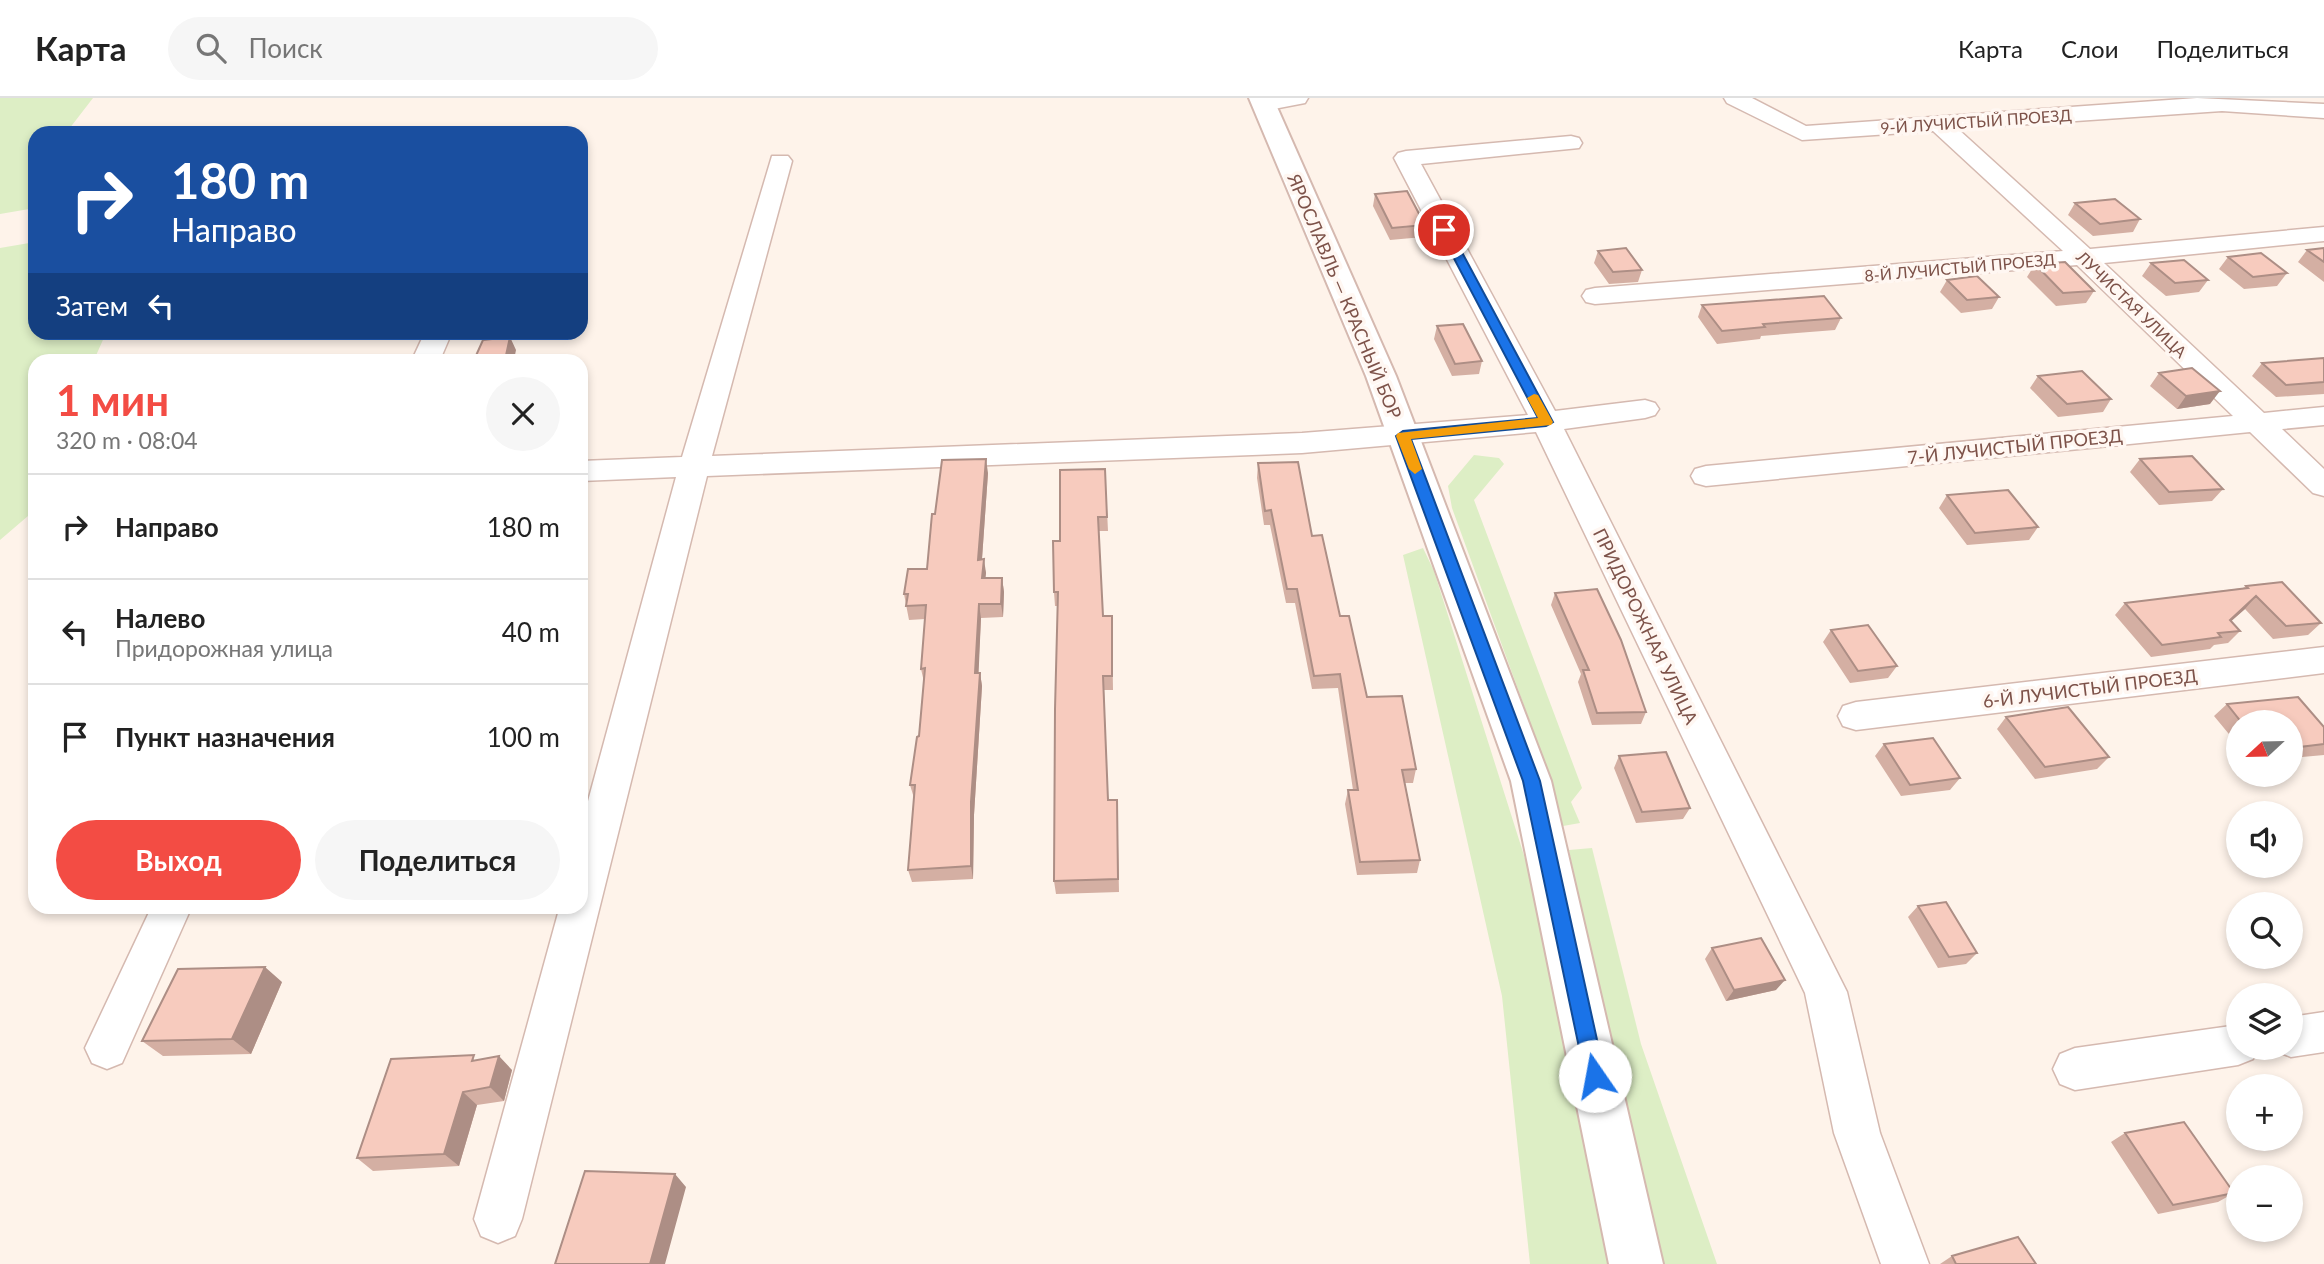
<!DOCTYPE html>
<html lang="ru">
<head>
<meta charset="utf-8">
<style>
  body { margin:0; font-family:Lato,sans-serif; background:#f6f6f6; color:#222; height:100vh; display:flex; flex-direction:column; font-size:26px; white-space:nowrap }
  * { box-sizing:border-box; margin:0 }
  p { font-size:23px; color:#767676 }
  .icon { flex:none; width:38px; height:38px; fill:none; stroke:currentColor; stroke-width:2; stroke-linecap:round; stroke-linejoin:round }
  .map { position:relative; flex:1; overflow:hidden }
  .side { position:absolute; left:28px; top:256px; width:560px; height:560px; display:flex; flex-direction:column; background:#fff; border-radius:21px; box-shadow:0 4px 10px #0003 }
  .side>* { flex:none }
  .top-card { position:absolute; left:28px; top:28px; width:560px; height:214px; border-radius:21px; box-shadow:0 4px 10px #0003; background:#1a4fa0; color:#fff; overflow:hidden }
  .needle { width:46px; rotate:248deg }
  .tools { position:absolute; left:2226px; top:612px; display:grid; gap:14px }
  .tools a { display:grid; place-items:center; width:77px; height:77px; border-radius:50%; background:#fff; box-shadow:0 4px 10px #0003; font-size:35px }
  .pin { position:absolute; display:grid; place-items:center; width:60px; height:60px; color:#fff; margin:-30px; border:4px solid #fff; border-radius:50%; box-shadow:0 2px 7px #0007 }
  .me { position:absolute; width:77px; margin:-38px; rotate:348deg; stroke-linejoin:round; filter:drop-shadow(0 0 5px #0008) }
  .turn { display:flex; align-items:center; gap:24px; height:147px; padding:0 28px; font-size:32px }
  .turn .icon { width:91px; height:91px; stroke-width:2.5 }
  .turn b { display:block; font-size:49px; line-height:60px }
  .then { display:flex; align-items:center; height:66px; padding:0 28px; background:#0003; gap:14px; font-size:26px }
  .round { display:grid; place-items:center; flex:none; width:74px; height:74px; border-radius:37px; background:#f6f6f6 }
  .head { display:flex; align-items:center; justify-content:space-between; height:119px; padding:0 28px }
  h1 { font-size:42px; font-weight:700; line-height:52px; color:#f34c44 }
  .button { display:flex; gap:14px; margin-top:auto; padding:14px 28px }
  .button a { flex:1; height:80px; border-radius:42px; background:#f34c44; color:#fff; font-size:28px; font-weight:700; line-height:80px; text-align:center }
  .button a+a { background:#f6f6f6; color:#222 }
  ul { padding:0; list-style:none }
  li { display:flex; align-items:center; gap:21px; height:105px; padding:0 28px; border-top:2px solid #e0e0e0 }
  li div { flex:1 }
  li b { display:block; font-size:26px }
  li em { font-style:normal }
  header { display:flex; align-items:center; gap:42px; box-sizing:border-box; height:98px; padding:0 35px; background:#fff; border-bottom:2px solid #e0e0e0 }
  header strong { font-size:33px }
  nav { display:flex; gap:38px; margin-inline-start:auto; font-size:24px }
  .search { width:490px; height:63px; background:#f6f6f6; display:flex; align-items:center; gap:18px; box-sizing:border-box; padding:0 24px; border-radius:38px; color:#767676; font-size:26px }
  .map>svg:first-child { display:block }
</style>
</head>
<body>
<header>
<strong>Карта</strong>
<div class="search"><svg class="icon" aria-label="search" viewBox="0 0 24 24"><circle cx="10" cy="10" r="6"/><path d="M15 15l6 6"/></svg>Поиск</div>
<nav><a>Карта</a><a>Слои</a><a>Поделиться</a></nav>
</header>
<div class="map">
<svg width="2324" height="1166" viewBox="0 0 2324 1166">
  <rect width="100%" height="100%" fill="#fef3ea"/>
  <path fill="#ddeec5" d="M0 0H93L66 35H35V110L0 116Z
    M35 144V234L106 235 94 262H35V412L0 442V150Z
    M1474 357 1499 360 1504 366 1474 402 1582 690 1571 704 1580 725 1563 728 1543 660 1452 410 1448 388Z
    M1423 450 1434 473 1547 830 1613 1166H1530L1502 898 1403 457Z
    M1592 750 1641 946 1717 1166H1652L1569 752Z"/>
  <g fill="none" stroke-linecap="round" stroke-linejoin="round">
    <g stroke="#d5b9b0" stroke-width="3">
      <path id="minor" d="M1262 0H1308L1305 5 1264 13 1256 11 1253 6Z
        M1724 0H1752L1806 28 2197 0 2324 6V20L2222 13 1958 31 2090 151 2324 129V143L2104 165 2264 315 2324 309V327L2282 331 2324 371V398L2313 395 2250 334 1706 388 1695 385 1691 378 1695 371 1706 368 2233 318 2077 167 1595 206 1586 204 1582 198 1586 192 1595 190 2063 153 1933 33 1802 42 1727 5Z
        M1571 38 1579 40 1582 45 1579 50 1421 66 1555 313 1645 302 1655 305 1659 311 1655 317 1645 320 1564 331 1847 894 1880 1035 1929 1166H1881L1834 1035 1805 895 1536 334 1302 355 707 378 522 1121 515 1138 498 1145 481 1138 474 1121 560 808H581V729L676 379 581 383V363L682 359 772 58H788L792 63 712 358 1302 335 1528 317 1394 60 1398 55 1406 53Z
        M425 234H452L440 262H412Z
        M2324 549V575L1856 632 1843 628 1838 618 1843 608 1856 604Z
        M152 808H192L122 965 107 971 92 965 85 950Z
        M2324 914V954L2291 959 2276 953 2274 950H2291V919Z
        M2238 927V950H2258L2253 961 2238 967 2075 992 2060 986 2053 971 2060 956 2075 950Z"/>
    </g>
    <g stroke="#d5b9b0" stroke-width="4">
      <path id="tertiary" d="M1249 0H1273L1396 278 1551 683 1663 1166H1609L1511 683 1366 278Z"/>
    </g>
    <use href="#minor" fill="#fff" fill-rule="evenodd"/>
    <use href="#tertiary" fill="#fff" fill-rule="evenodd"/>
  </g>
  <path fill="#d4afa3" d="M1375 96 1425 127 1423 139 1390 142 1373 108Z
    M2075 105 2140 121 2133 134 2093 138 2068 117Z
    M2324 150V184L2298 164 2307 152Z
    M1598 153 1642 172 1638 184 1609 186 1594 165Z
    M2228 159 2287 175 2277 188 2244 191 2219 171Z
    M2151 165 2208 182 2199 194 2166 198 2142 178Z
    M2035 166 2094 193 2086 205 2056 208 2027 179Z
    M1947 182 1999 199 1992 211 1961 215 1940 194Z
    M1702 207 1841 220 1835 232 1761 238 1760 241 1717 246 1698 219Z
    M1437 228 1482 263 1479 276 1452 278 1434 241Z
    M2324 260V296L2276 299 2252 278 2262 265Z
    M2159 275 2210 306 2177 311 2150 288Z
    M2038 278 2111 301 2103 314 2058 319 2030 290Z
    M2140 361 2223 391 2212 403 2159 407 2130 374Z
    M1258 365 1312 438 1367 599 1416 671 1413 685H1405L1420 762 1417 775 1357 777 1345 706 1348 692H1353L1338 590 1312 591 1295 505H1286L1270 427H1264L1257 380Z
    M1105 371 1108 433H1099L1103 518 1112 532 1113 592H1104L1108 702H1117L1119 794 1056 796 1054 783 1058 508H1055L1054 494 1060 443Z
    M988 375 982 461 986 475 985 480H1002L1004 494 1003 519 981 520 978 575H980L982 588 974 717 973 781 912 784 908 772 914 700 910 687 919 638 924 584 921 571 925 521 909 522 904 496 927 471Z
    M1947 397 2038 429 2029 442 1967 447 1939 410Z
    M2246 488 2321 525 2308 537 2273 541 2245 511 2231 523 2240 533 2228 545 2214 547 2210 551 2151 559 2115 517 2125 505 2243 490Z
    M1555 495 1646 614 1641 626 1592 627 1578 584 1581 576 1551 507Z
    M1831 532 1897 568 1888 580 1850 585 1823 544Z
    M2227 606 2324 629V657L2291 660V625H2238V647L2214 618Z
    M2006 619 2109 659 2097 671 2035 681 1997 631Z
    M1884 646 1960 680 1950 692 1901 698 1875 658Z
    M1619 658 1690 710 1683 721 1636 725 1614 670Z
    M1918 808 1977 855 1966 866 1938 870 1908 819Z
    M1712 850 1776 892 1726 903 1705 861Z
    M282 884 251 956 163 958 142 943Z
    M478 962 512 972 504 1003 477 1007 459 1068 373 1073 357 1060Z
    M2125 1035 2234 1095 2218 1104 2158 1116 2111 1044Z
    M1952 1158 2036 1166H1940Z"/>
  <path fill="#ad8e85" d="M510 239 516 252 514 262H505Z
    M2220 293 2210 306 2177 311 2186 298Z
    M986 361 988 375 981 475 978 462Z
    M984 461 986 475 984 494 982 480Z
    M1002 480 1004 494 1003 519 1001 506Z
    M2256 498 2245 511 2219 534 2230 522Z
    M979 506 981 520 978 588 975 575Z
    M980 575 982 588 974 717 973 781 971 768V704Z
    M265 869 282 884 251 956 232 941Z
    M1785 882 1776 892 1726 903 1734 892Z
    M499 958 512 972 504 1003 490 989Z
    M463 994 477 1007 459 1068 444 1056Z
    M675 1076 686 1089 665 1166H650Z"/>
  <path fill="#f7cbbe" stroke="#ad8e85" stroke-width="2" d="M1407 93 1425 127 1392 130 1375 96Z
    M2115 101 2140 121 2100 126 2075 105Z
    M1626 150 1642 172 1613 174 1598 153Z
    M2324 150V164L2307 152Z
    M2261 155 2287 175 2253 179 2228 159Z
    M2184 162 2208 182 2175 185 2151 165Z
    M2065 164 2094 193 2063 195 2035 166Z
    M1977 178 1999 199 1967 202 1947 182Z
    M1824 198 1841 220 1763 226 1765 229 1722 233 1702 207Z
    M1463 226 1482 263 1455 266 1437 228Z
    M510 239 505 262H474L483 242Z
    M2324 260V284L2286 287 2262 265Z
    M2192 270 2220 293 2186 298 2159 275Z
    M2082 273 2111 301 2067 306 2038 278Z
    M2192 358 2223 391 2169 394 2140 361Z
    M986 361 978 462 984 461 982 480H1002L1001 506H979L975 575H980L971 704V768L908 772 915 687H910L917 639 919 638 925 570 921 571 926 507 906 508 908 496H904L908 471H927L932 416H935L942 362Z
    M1298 364 1312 438 1322 437 1340 518H1349L1367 599 1402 598 1416 671 1402 672 1420 762 1360 764 1348 692H1358L1340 576 1314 578 1297 491H1287L1271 412 1265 413 1258 365Z
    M1105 371 1107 419H1098L1103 518H1112V578H1103L1108 702H1117L1118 781 1054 783 1055 611 1058 494H1054L1053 443H1060V372Z
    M2008 392 2038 429 1975 435 1947 397Z
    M2282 484 2321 525 2286 528 2256 498 2230 522 2240 533 2218 535 2221 539 2162 547 2125 505 2248 490 2246 488Z
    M1597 491 1621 542 1646 614 1597 615 1583 572H1589L1555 495Z
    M1868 527 1897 568 1858 573 1831 532Z
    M2298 599 2324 629V646L2291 650V625H2242L2227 606Z
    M2068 609 2109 659 2045 669 2006 619Z
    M1933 640 1960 680 1910 687 1884 646Z
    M1666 654 1690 710 1642 714 1619 658Z
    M1946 804 1977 855 1949 859 1918 808Z
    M1761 840 1785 882 1734 892 1712 850Z
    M265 869 232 941 142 943 178 871Z
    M474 957 472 963 499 958 490 989 463 994 444 1056 357 1060 391 961Z
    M2184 1024 2234 1095 2173 1107 2125 1035Z
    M585 1073 675 1076 650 1166H555Z
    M2018 1139 2036 1166H1956L1952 1158Z"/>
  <path fill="#1a73e8" stroke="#114b97" stroke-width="2" d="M1444 129 1450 132 1553 324 1546 328 1411 341 1540 683 1605 978 1602 985 1595 988 1588 985 1585 978 1523 683 1396 338 1403 333 1538 320 1439 132Z"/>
  <path fill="#f59e0b" d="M1534 296 1538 297 1553 324 1551 327 1411 341 1422 371 1415 376 1409 371 1396 338 1398 335 1538 320 1527 300Z"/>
  <g text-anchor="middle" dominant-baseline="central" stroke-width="7" stroke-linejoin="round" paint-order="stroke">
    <g font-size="16" fill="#7d5249" stroke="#fff7f2">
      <text transform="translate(1976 23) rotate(-4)">9-Й ЛУЧИСТЫЙ ПРОЕЗД</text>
      <text transform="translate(1960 169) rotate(-5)">8-Й ЛУЧИСТЫЙ ПРОЕЗД</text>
      <text transform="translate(2132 206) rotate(44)">ЛУЧИСТАЯ УЛИЦА</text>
    </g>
    <g font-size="18" fill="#7d5249" stroke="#fff7f2">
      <text transform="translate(1345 198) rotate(67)">ЯРОСЛАВЛЬ — КРАСНЫЙ БОР</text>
      <text transform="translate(2015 348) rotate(-6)">7-Й ЛУЧИСТЫЙ ПРОЕЗД</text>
      <text transform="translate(1646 528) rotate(64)">ПРИДОРОЖНАЯ УЛИЦА</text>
      <text transform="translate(2090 590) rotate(-7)">6-Й ЛУЧИСТЫЙ ПРОЕЗД</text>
    </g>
  </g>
</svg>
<div class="tools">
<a><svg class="needle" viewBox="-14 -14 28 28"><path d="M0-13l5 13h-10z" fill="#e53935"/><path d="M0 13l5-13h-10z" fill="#767676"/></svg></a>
<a><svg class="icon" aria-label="sound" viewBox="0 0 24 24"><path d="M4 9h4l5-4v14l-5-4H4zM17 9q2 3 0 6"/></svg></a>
<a><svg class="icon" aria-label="search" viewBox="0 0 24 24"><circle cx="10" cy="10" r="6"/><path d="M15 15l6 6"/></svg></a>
<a><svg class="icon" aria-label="layers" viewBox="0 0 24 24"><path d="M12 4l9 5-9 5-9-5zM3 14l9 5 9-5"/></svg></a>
<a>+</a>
<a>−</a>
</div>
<div class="pin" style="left:1444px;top:132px;background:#d93025"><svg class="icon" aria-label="arrive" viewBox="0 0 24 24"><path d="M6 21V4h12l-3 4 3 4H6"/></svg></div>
<svg class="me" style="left:1595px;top:978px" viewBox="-20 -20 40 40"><circle r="19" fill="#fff"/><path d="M0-13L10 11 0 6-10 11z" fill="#1a73e8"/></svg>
<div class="top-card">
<div class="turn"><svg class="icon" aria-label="right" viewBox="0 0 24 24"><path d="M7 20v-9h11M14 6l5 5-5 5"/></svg><div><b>180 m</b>Направо</div></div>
<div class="then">Затем<svg class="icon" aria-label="left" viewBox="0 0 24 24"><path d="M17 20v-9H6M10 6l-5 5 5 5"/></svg></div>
</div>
<section class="side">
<div class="head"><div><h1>1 мин</h1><p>320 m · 08:04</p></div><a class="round"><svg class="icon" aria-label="close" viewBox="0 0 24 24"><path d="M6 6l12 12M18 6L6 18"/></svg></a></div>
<ul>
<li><svg class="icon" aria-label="right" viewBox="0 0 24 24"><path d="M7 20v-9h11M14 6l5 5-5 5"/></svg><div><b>Направо</b></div><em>180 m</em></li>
<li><svg class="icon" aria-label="left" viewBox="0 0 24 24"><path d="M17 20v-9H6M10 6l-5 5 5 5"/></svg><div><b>Налево</b><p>Придорожная улица</p></div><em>40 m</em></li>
<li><svg class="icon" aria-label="arrive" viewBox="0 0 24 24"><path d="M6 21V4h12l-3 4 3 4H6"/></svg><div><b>Пункт назначения</b></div><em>100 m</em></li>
</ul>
<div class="button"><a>Выход</a><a>Поделиться</a></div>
</section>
</div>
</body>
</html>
